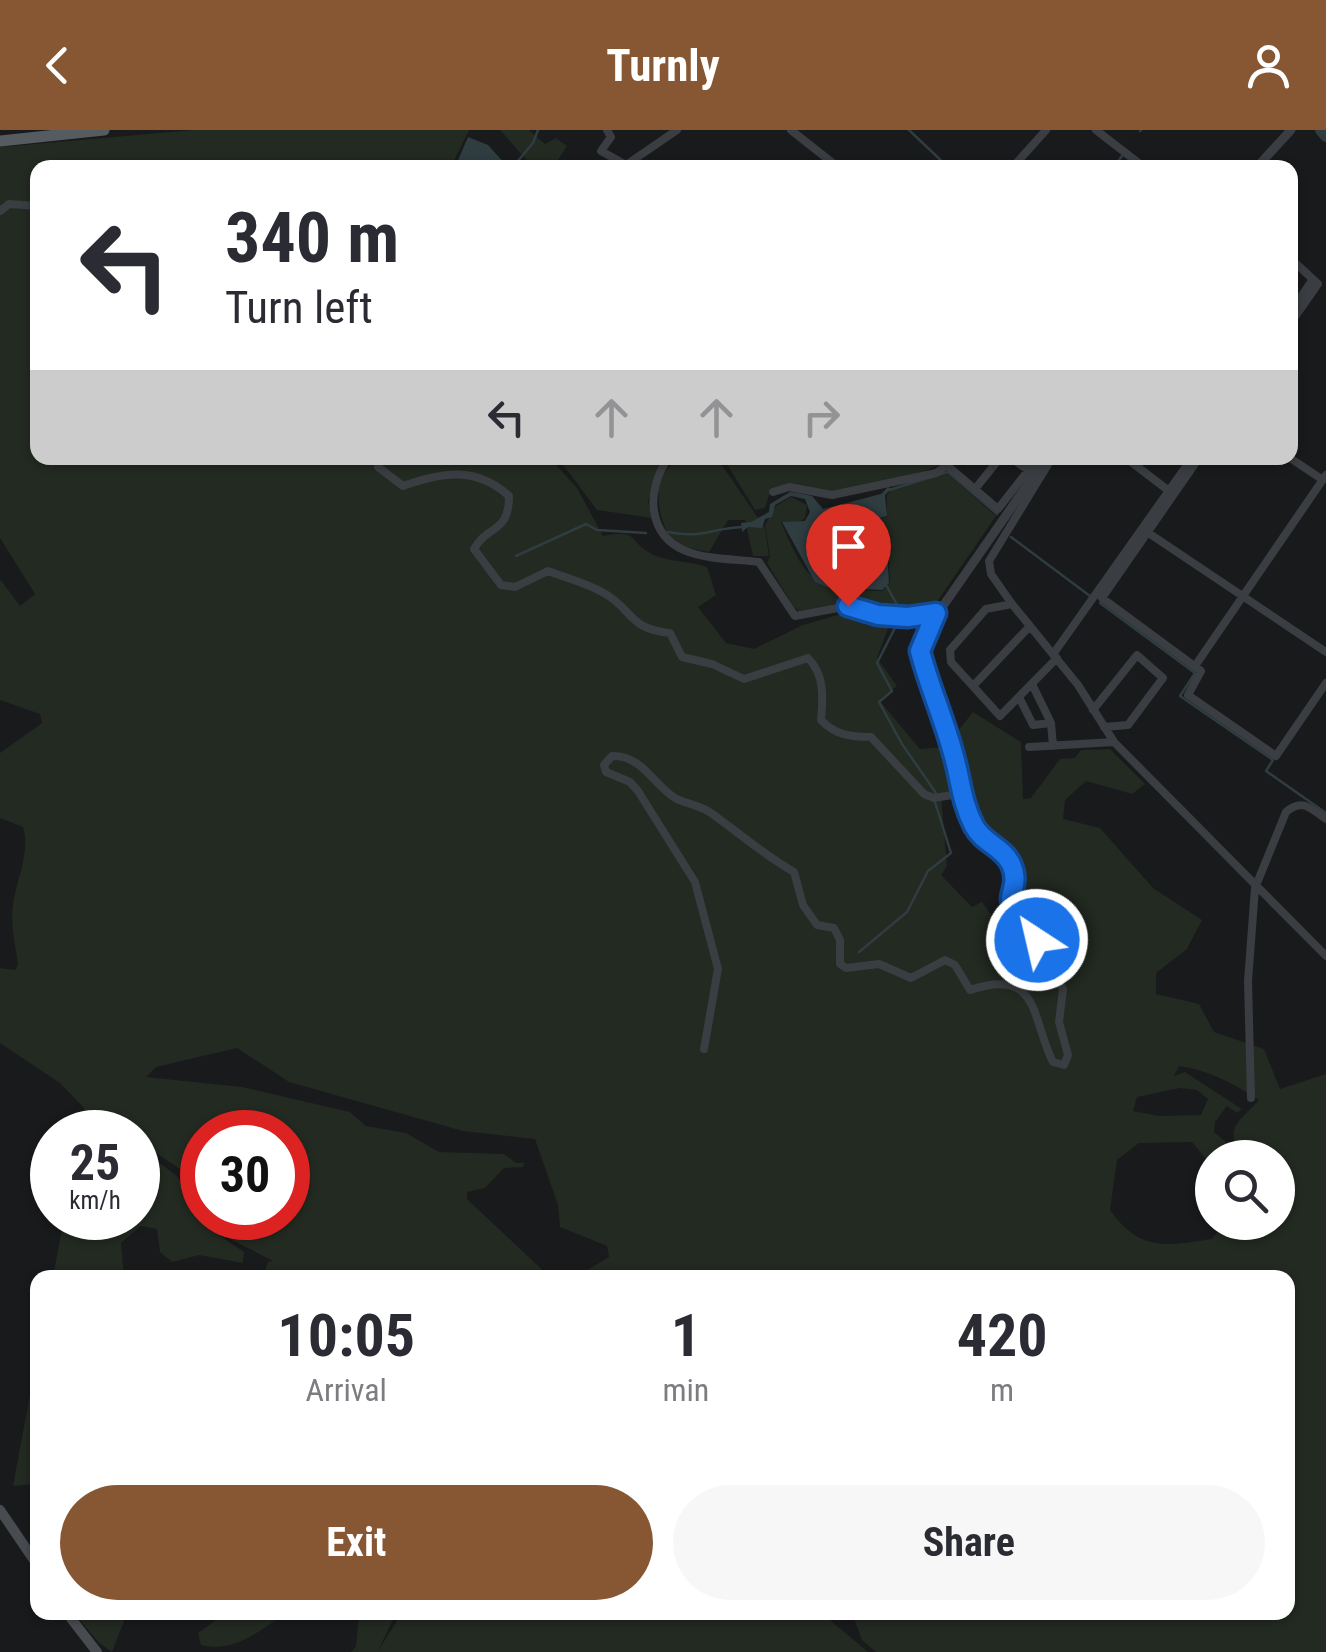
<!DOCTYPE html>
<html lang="en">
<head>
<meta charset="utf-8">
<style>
  body { margin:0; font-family:"Roboto Condensed",sans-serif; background:#f7f7f7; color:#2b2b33; height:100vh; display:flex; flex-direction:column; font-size:38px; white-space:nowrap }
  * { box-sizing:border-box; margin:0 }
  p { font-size:32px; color:#7c7c81 }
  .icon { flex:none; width:55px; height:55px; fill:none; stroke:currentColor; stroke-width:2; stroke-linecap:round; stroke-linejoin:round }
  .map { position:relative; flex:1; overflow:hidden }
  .panel { position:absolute; left:30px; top:1140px; width:1265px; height:350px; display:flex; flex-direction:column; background:#fff; border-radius:20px; box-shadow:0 2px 8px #0004 }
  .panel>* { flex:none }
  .guide { position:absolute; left:30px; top:30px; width:1268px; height:305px; border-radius:20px; box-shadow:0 2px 8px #0004; background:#fff; color:#2b2b33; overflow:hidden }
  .controls { position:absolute; left:1195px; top:1010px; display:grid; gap:20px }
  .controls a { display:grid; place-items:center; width:100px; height:100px; border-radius:50%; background:#fff; box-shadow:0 2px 8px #0004; font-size:50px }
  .speed { position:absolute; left:30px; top:980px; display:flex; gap:20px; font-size:50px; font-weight:700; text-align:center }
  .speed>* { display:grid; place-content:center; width:130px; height:130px; border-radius:50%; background:#fff; box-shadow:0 2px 8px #0004; line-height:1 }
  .speed small { font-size:25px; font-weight:400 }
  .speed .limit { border:15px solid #d22; background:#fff; color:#111 }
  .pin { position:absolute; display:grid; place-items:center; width:85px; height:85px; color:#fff; margin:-102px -42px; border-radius:50% 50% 50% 0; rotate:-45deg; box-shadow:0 0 10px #0007 }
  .pin .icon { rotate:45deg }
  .me { position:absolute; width:110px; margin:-55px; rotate:325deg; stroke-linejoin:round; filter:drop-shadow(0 0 8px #0008) }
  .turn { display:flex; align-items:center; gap:35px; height:210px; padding:0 30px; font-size:45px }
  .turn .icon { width:130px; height:130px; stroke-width:2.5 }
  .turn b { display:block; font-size:70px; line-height:85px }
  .lanes { display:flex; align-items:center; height:95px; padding:0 30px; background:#0003; justify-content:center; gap:50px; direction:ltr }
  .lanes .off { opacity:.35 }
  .eta { display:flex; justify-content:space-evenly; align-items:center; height:170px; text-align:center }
  .eta b { font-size:60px; font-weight:700; line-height:70px }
  .cta { display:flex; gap:20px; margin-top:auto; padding:20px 30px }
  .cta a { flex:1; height:115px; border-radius:60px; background:#875734; color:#fff; font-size:40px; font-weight:700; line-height:115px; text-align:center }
  .cta a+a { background:#f7f7f7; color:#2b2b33 }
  header { display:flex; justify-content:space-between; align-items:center; height:130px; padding:0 30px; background:#875734; color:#fff; font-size:45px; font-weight:700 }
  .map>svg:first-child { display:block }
</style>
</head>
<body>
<header><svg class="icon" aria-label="back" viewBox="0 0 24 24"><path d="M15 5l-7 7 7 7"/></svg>Turnly<svg class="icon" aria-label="person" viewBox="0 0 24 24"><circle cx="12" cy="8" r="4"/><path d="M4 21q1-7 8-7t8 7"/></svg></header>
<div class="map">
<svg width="1326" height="1522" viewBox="0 0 1326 1522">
  <rect width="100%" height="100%" fill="#191a1c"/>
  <path fill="#222a21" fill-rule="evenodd" d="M194 0H469L451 37 38 38V328H550L577 358 603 406C640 398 628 412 652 424 666 432 691 431 707 437L716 465 698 477 726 513 754 519 803 495 848 482 890 493 877 528 897 556 879 570 920 619 945 617 973 582 1021 612 1023 669 1031 668 1060 629 1075 628 1081 620 1110 619 1145 654 1132 664 1086 651 1065 670 1063 689 1100 698 1153 758 1202 790 1187 819 1156 843V864L1199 874 1214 902 1264 919 1280 959 1326 944V1522H876L862 1510 852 1483 1288 1482V1148L576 1147 609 1127 607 1116 560 1097 558 1075 535 1009 463 1001 289 952 237 918 156 937 146 947 242 957 350 982 366 996 406 1003 439 1022 504 1024 516 1033H524L523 1037 504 1038 485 1058 467 1062V1069L550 1147H263L268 1132 273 1131 230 1109 210 1088H288V1002H202V1074L183 1041 150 1019 138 1020V1002H80L84 978 60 953 0 913V838L15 840 18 835C16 819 12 802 12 786 12 757 32 724 23 697L0 688V623L42 593 40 584 0 570V449L20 476 35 464 0 408V17ZM961 661 980 700 1009 723 1017 740 1013 773 1016 780 996 792 982 772 972 777 941 745 947 736 941 665ZM1179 936C1208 940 1235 954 1259 970 1245 986 1224 997 1238 1020L1253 1024V1027L1278 1028V1092L1225 1093 1212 1109C1166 1116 1140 1122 1110 1080L1117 1030 1139 1013 1192 1012 1211 1035 1212 1028 1223 1027 1227 1023 1226 1012 1214 1002 1215 992 1227 976 1237 983 1242 979 1185 942 1174 946ZM1180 958 1197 960 1208 969 1201 985 1159 986 1133 981 1137 967Z
    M500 0H529L545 14 556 8 567 16 558 30 533 37Z
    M558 328H664L648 371 652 388 597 380Z
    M682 328H717L765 398 769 426H753L745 390H728L709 422 674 415C657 389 647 343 682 328Z
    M730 328H953C932 343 860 359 831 361 806 363 797 349 770 362L765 378 755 380 725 331Z
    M948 344 996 386 934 476 879 481 845 472 799 481 794 477 767 433 770 426 765 395 776 376 791 367 807 375 805 388 799 392H781C808 456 816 459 882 461L890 453 888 419 880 416 878 389 887 387V365L893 358Z
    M148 1024 177 1046 213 1101 244 1122 243 1133 199 1125 172 1132 160 1122 157 1099 141 1096 121 1113 124 1147H53L64 1088H138V1028Z
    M37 1227V1348L32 1354 13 1356Z
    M74 1483H135L125 1489 112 1522 99 1513Z
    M226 1483H273L277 1489C252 1507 230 1522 201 1515L198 1503Z
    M349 1483H396L378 1521 402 1483H829L830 1490 868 1522H351L356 1516 359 1487Z"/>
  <path fill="#2f3d41" d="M468 7 488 15 508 37H455Z
    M888 357 891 359 885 365 887 386 877 389 879 416 887 419 889 453 882 460 827 457 815 452 782 392 805 391 810 382 805 369 791 366 775 375 772 387 765 389 762 398 748 397 742 402 741 393 751 392 769 382 770 374 790 362 798 363 812 366 823 379 881 364Z"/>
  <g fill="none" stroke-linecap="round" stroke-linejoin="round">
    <path stroke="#2f3d41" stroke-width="2.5" d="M909 0 949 38
      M1140 1 1141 0
      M512 38 533 13 538 0
      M1113 38 1122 26
      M889 360 948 342 997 384
      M668 402C703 409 712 398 742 397
      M1011 407 1090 466
      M516 426 586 394 597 400 646 403
      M886 455 900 480
      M1100 473 1195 543 1180 566 1273 630 1266 641 1326 683
      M897 494 877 533 892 561 879 572 902 614 936 663
      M859 822 907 782 928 741 951 723 935 672"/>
    <path stroke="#2f3d41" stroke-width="12" d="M1321 0 1326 6"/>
    <path stroke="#3a3d41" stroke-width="8" d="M607 0 611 7 601 21 626 35 677 0
      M791 0 839 38
      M1096 0 1145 38
      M1012 38 1046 0
      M0 81 9 74 38 76
      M1290 128 1318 154 1290 194
      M1290 183 1313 149
      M381 328 378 337 403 356C442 342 476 336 509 366 509 404 488 394 474 419L501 455 515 457 548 441C566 448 586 453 602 462 633 478 627 499 670 503L682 527 712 534 744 549 808 528C825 545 823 568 821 590 835 605 851 607 871 607L924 664 934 668 958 664 960 655 932 558
      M668 328C658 343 651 363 654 381 662 432 718 427 759 432L795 486 848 476 879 485 908 487 936 483
      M1011 328 1028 340
      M1052 328 989 431 991 444 1012 474 1078 555 1114 612 1326 826
      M1126 328 1169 361
      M1199 328 1102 468 1201 541 1188 565 1276 626 1326 553
      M1290 328 1323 350
      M949 337 998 379 1038 328
      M975 359 1000 328
      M773 362 789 357 832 365 936 343 957 328
      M1147 402 1326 522
      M1012 474 986 479 950 520 951 532 1000 586 1057 528
      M1054 523 1192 328
      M1195 536 1326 345
      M975 554 1029 497
      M1032 554 1051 593 1053 616
      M1019 567 1033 595 1051 593
      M1093 580 1137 525 1163 548 1128 595 1104 597
      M1029 617 1114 612
      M704 919 718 839 695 752 638 661 630 652 606 642 604 635 612 626C642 625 653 654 675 668 686 674 700 675 711 683 739 703 764 725 794 742L803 775 817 795 834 798 840 810V834L846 838 879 834 911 848 945 830 955 835 970 860C1041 836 1031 890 1053 932L1064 935 1068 925 1059 892 1063 859 1055 847 1037 838 1033 826 1035 798C997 771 1020 773 1013 739 1010 724 996 720 986 712 972 700 966 680 958 664
      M1251 968 1248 851 1255 758 1286 682C1302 668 1310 678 1326 689"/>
    <path stroke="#3a3d41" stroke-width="9" d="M1256 38 1291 0
      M932 558 920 521 927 499 1046 328"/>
    <path stroke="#484c51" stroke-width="10" d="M0 1380 38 1436
      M66 1482 97 1522"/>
    <path stroke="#565b60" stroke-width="11" d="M0 11 104 0"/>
  </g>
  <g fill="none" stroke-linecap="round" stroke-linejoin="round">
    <g stroke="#114b97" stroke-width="25">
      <path id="route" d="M848 476 878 485 908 487 936 483 920 521C929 556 944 589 953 623 961 650 961 671 974 696 983 713 1003 717 1011 734 1025 766 990 766 1035 798L1037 810"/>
    </g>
    <use href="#route" stroke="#1a73e8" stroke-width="18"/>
  </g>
</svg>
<div class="controls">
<a><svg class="icon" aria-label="search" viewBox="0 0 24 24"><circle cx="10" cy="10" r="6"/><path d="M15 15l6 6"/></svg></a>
</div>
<div class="speed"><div>25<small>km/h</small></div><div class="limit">30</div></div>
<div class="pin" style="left:848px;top:476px;background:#d93025"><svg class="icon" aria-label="arrive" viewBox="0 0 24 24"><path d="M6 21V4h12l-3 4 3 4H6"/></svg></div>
<svg class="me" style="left:1037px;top:810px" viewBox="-20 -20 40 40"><circle r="17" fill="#1a73e8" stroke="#fff" stroke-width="3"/><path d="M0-11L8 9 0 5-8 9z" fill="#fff"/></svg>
<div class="guide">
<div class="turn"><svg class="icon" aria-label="left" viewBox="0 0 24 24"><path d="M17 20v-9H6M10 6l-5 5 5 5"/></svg><div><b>340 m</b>Turn left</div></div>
<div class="lanes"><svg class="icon" aria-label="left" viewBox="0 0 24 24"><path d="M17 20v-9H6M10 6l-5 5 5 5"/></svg><svg class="icon off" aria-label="ahead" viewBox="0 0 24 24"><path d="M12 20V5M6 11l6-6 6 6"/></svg><svg class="icon off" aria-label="ahead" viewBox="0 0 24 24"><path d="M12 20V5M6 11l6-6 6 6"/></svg><svg class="icon off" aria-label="right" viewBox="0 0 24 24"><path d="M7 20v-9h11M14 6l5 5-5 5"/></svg></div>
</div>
<section class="panel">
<div class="eta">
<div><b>10:05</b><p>Arrival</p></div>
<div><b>1</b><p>min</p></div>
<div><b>420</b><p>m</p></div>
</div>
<div class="cta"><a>Exit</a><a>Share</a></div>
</section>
</div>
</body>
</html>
